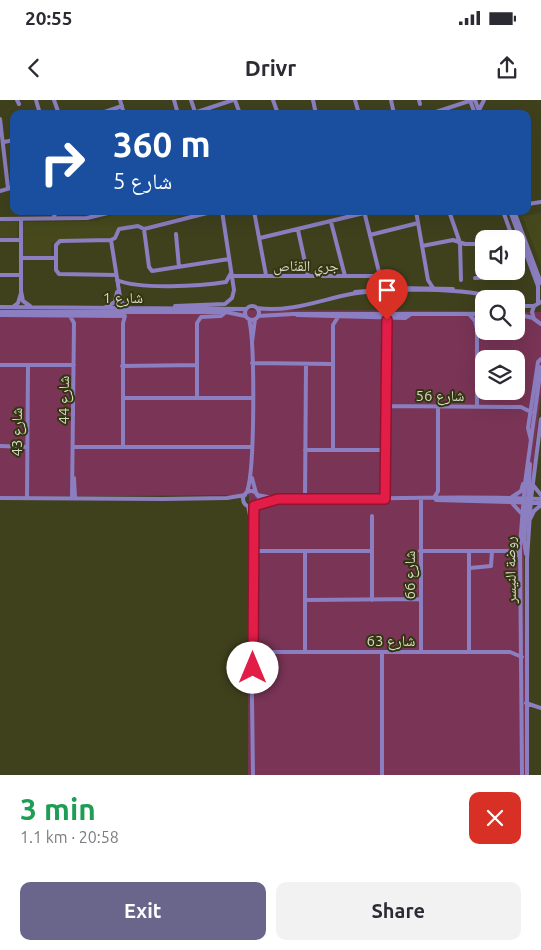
<!DOCTYPE html>
<html lang="en">
<head>
<meta charset="utf-8">
<style>
  body { margin:0; font-family:Ubuntu,"Noto Naskh Arabic",sans-serif; background:#f2f2f3; color:#2b2b33; height:100vh; display:flex; flex-direction:column; font-size:19px; white-space:nowrap }
  * { box-sizing:border-box; margin:0 }
  p { font-size:16px; color:#7c7c81 }
  .icon { flex:none; width:28px; height:28px; fill:none; stroke:currentColor; stroke-width:2; stroke-linecap:round; stroke-linejoin:round }
  .map { position:relative; height:675px; overflow:hidden }
  .sheet { display:flex; flex-direction:column; background:#fff; flex:1 }
  .sheet>* { flex:none }
  .hud { position:absolute; left:10px; top:10px; width:521px; height:105px; border-radius:10px; box-shadow:0 5px 20px #0002; background:#1a4fa0; color:#fff; overflow:hidden }
  .controls { position:absolute; left:475px; top:130px; display:grid; gap:10px }
  .controls a { display:grid; place-items:center; width:50px; height:50px; border-radius:10px; background:#fff; box-shadow:0 5px 20px #0002; font-size:25px }
  .pin { position:absolute; display:grid; place-items:center; width:42px; height:42px; color:#fff; margin:-51px -21px; border-radius:50% 50% 50% 0; rotate:-45deg; box-shadow:0 0 5px #0007 }
  .pin .icon { rotate:45deg }
  .me { position:absolute; width:55px; margin:-28px; rotate:0deg; stroke-linejoin:round; filter:drop-shadow(0 0 4px #0008) }
  .turn { display:flex; align-items:center; gap:18px; height:105px; padding:0 20px; font-size:22px }
  .turn .icon { width:65px; height:65px; stroke-width:2.5 }
  .turn b { display:block; font-size:35px; line-height:42px }
  .round { display:grid; place-items:center; flex:none; width:52px; height:52px; border-radius:10px; background:#f2f2f3 }
  .summary { display:flex; align-items:center; justify-content:space-between; height:85px; padding:0 20px }
  h1 { font-size:30px; font-weight:600; line-height:38px; color:#1e9e55 }
  .button { display:flex; gap:10px; margin-top:auto; padding:10px 20px }
  .button a { flex:1; height:58px; border-radius:10px; background:#6a658b; color:#fff; font-size:20px; font-weight:600; line-height:58px; text-align:center }
  .button a+a { background:#f2f2f3; color:#2b2b33 }
  .status { display:flex; justify-content:space-between; align-items:center; height:35px; padding:0 25px; background:#fff; direction:ltr }
  .status svg { height:14px; fill:currentColor }
  header { display:flex; justify-content:space-between; align-items:center; height:65px; padding:0 20px; background:#fff; font-size:22px; font-weight:600 }
  .map>svg:first-child { display:block }
</style>
</head>
<body>
<div class="status"><b>20:55</b><svg viewBox="0 0 49 12"><path d="M0 12V9h3v3zM5 12V6h3v6zM10 12V3h3v9zM15 12V0h3v12zM26 1h20v11H26zM47 4h2v5h-2z"/></svg></div>
<header><svg class="icon" aria-label="back" viewBox="0 0 24 24"><path d="M15 5l-7 7 7 7"/></svg>Drivr<svg class="icon" aria-label="share" viewBox="0 0 24 24"><path d="M12 15V3M7 8l5-5 5 5M5 13v7h14v-7"/></svg></header>
<div class="map">
<svg width="541" height="675" viewBox="0 0 541 675">
  <rect width="100%" height="100%" fill="#3f411d"/>
  <path fill="#47491d" d="M124 111H176L178 117 142 127 117 129 112 138 108 140 52 142 51 156 21 157V122L96 121Z
    M541 113V165L522 116Z
    M0 121H18L17 140 0 141Z"/>
  <path fill="#793456" fill-rule="evenodd" d="M0 209 484 211V231H516V212H541V294L524 447 526 675H248L249 395 0 397ZM484 259H516V291H484Z"/>
  <g fill="none" stroke-linecap="round" stroke-linejoin="round">
    <path stroke="#8b7fc1" stroke-width="4" d="M17 0 19 4
      M36 0 40 14
      M54 0 59 14
      M120 0 124 14
      M174 0 178 14
      M191 0 195 12
      M235 0 240 14
      M273 0 278 14
      M313 0 316 14
      M355 0 359 14
      M391 0 394 14
      M419 0 420 4
      M470 0 475 14
      M475 0 480 14
      M479 10 484 0
      M99 14 122 6
      M191 14 233 0
      M430 14 472 0
      M0 19 8 88
      M4 42 14 40
      M0 91 14 87
      M528 104 541 102
      M215 111 144 129 149 167 152 171 229 159
      M254 111 266 175
      M364 111 380 176 388 189
      M416 111 428 180 433 188
      M449 111 460 143 461 180
      M503 111 513 139
      M510 111 538 186V203
      M514 111 541 183
      M482 112V111
      M0 119 87 118 116 111
      M21 119V191L23 201 30 206
      M53 119 56 111
      M331 122 345 176
      M298 130 308 176
      M176 134 179 167
      M370 135 418 123
      M260 138 364 113
      M0 140H21
      M111 140 120 197 123 204 129 208
      M422 146 453 140 465 144H484
      M21 158H56
      M0 175H21
      M116 175 59 174 56 170V145L60 141 111 140 115 138 119 129 138 126 144 129
      M232 176H380
      M475 178 520 175 523 169 516 149
      M117 180C140 190 201 186 226 182L231 173
      M397 188 453 189
      M355 192 390 189
      M541 202 534 206 532 212 534 219 541 224
      M14 206 18 203 21 193
      M175 206 225 204 232 198 234 190 222 111
      M516 206H534
      M245 213a7 7 0 1 1 14 0a7 7 0 1 1-14 0Z
      M0 207 246 209
      M106 207 115 202 117 192
      M257 208C289 213 320 200 351 194 383 188 469 187 499 199
      M0 212H226L245 216
      M469 214 475 221 477 229V307
      M516 214 533 218
      M0 215 125 216 123 223V347
      M297 215 405 218 411 214
      M70 216 74 223 72 398
      M258 216 293 214H484
      M478 227 484 215
      M252 242 255 219
      M252 263 333 264
      M0 265H74
      M122 266 197 265
      M123 298H252
      M197 298V223L201 217 221 216 226 212
      M385 306 521 307 531 312
      M531 340 528 328 538 262 541 259
      M0 346 27 347
      M74 347H252
      M305 350H385
      M333 350V225L338 217
      M74 378 75 398
      M252 378 256 393
      M533 385 541 395
      M243 399a8 8 0 1 1 16 0a8 8 0 1 1-16 0Z
      M247 392C255 370 255 242 249 219
      M257 395 278 399C366 400 453 395 541 399
      M512 397 521 391 523 384
      M0 398 163 399 227 398 245 395
      M27 398 28 265
      M434 398 438 391V306
      M305 399 306 264
      M385 399V224L391 217
      M528 399 530 364
      M436 400 541 403
      M511 402 521 413
      M258 403 273 400
      M248 406 251 420 252 451V600
      M372 416V500
      M530 419 534 411 541 405
      M252 451H372
      M420 451H510L516 452 520 457
      M526 454 524 441 527 402
      M470 468 491 466 492 451
      M305 500 420 499
      M252 549 268 550
      M305 552V451
      M421 552V399
      M469 552V451
      M250 554 272 552H510L522 557
      M250 582 251 496
      M252 599 253 675
      M526 603 541 608
      M382 675V552
      M522 675 520 445 525 383 541 267
      M527 675V459L531 399 541 319"/>
  </g>
  <g fill="none" stroke-linecap="round" stroke-linejoin="round">
    <g stroke="#92132f" stroke-width="12">
      <path id="route" d="M253 568 254 406 278 399H385L387 220"/>
    </g>
    <use href="#route" stroke="#e11d48" stroke-width="9"/>
  </g>
  <g text-anchor="middle" dominant-baseline="central" stroke-width="4" stroke-linejoin="round" paint-order="stroke">
    <g font-size="15" fill="#d6d8c4" stroke="#343612">
      <text x="306" y="165">جري القنّاص</text>
      <text x="123" y="197">شارع 1</text>
      <text x="440" y="295">شارع 56</text>
      <text transform="translate(63 300) rotate(-90)">شارع 44</text>
      <text transform="translate(16 332) rotate(-90)">شارع 43</text>
      <text transform="translate(510 470) rotate(-91)">روضة النيسر</text>
      <text transform="translate(409 475) rotate(-90)">شارع 66</text>
      <text x="391" y="540">شارع 63</text>
    </g>
  </g>
</svg>
<div class="controls">
<a><svg class="icon" aria-label="sound" viewBox="0 0 24 24"><path d="M4 9h4l5-4v14l-5-4H4zM17 9q2 3 0 6"/></svg></a>
<a><svg class="icon" aria-label="search" viewBox="0 0 24 24"><circle cx="10" cy="10" r="6"/><path d="M15 15l6 6"/></svg></a>
<a><svg class="icon" aria-label="layers" viewBox="0 0 24 24"><path d="M12 4l9 5-9 5-9-5zM3 14l9 5 9-5"/></svg></a>
</div>
<div class="pin" style="left:387px;top:220px;background:#d93025"><svg class="icon" aria-label="arrive" viewBox="0 0 24 24"><path d="M6 21V4h12l-3 4 3 4H6"/></svg></div>
<svg class="me" style="left:253px;top:568px" viewBox="-20 -20 40 40"><circle r="19" fill="#fff"/><path d="M0-13L10 11 0 6-10 11z" fill="#e11d48"/></svg>
<div class="hud">
<div class="turn"><svg class="icon" aria-label="right" viewBox="0 0 24 24"><path d="M7 20v-9h11M14 6l5 5-5 5"/></svg><div><b>360 m</b>شارع 5</div></div>
</div>
</div>
<section class="sheet">
<div class="summary"><div><h1>3 min</h1><p>1.1 km · 20:58</p></div><a class="round" style="background:#d93025;color:#fff"><svg class="icon" aria-label="close" viewBox="0 0 24 24"><path d="M6 6l12 12M18 6L6 18"/></svg></a></div>
<div class="button"><a>Exit</a><a>Share</a></div>
</section>
</body>
</html>
